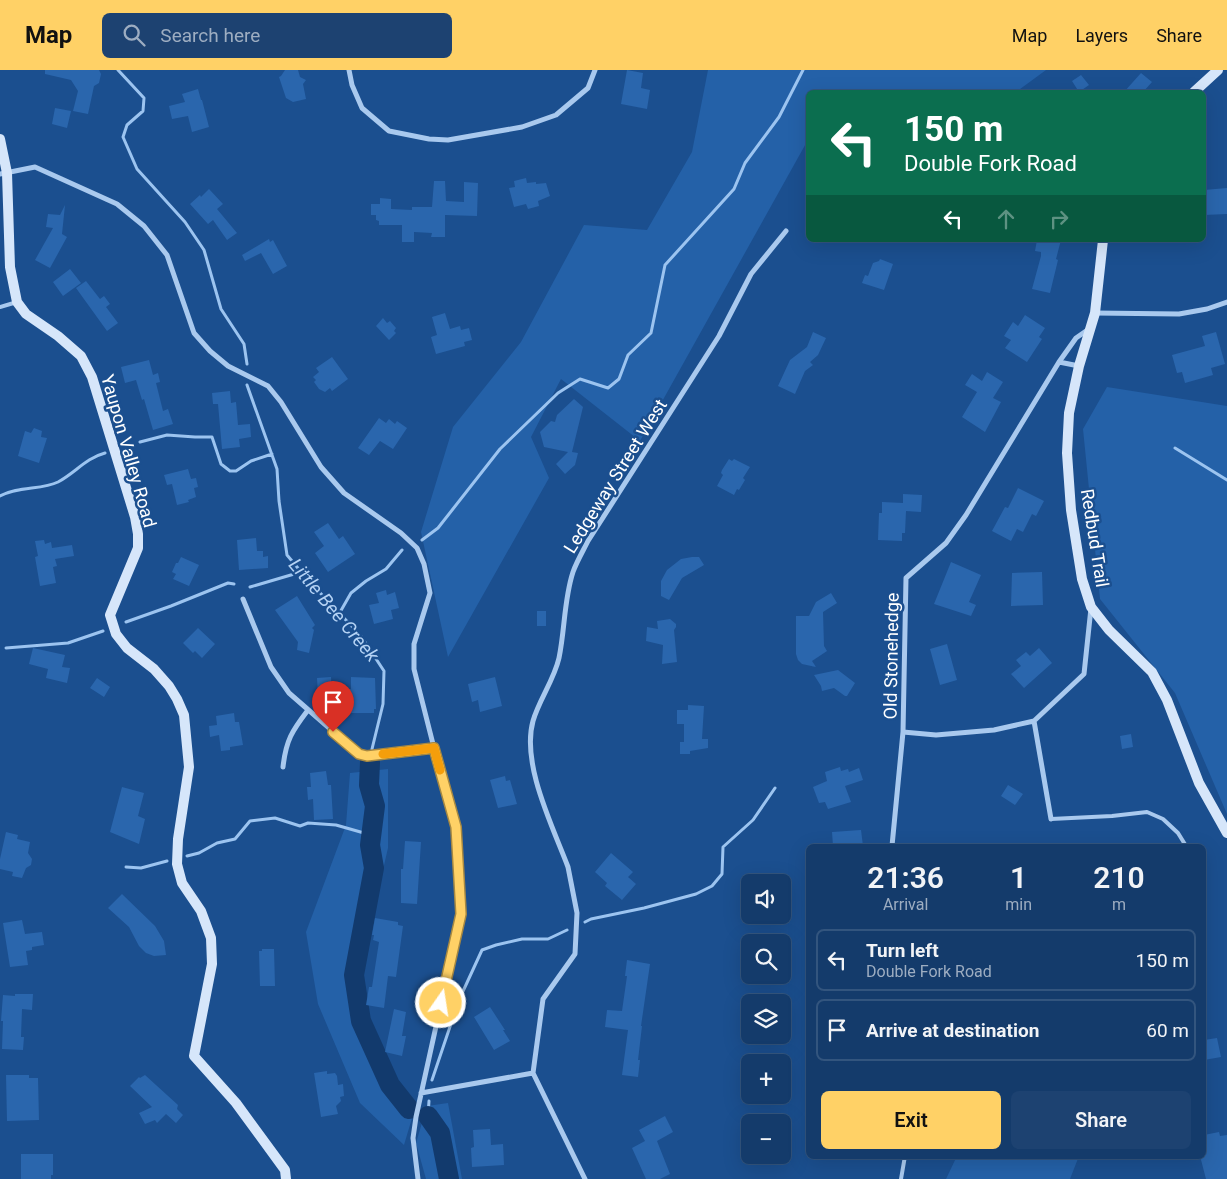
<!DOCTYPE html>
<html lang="en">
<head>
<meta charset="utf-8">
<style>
  body { margin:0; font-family:Roboto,sans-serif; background:#1d4271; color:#f1f3f6; height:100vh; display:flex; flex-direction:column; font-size:19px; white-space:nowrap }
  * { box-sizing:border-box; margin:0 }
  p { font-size:16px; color:#9dadc1 }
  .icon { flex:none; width:28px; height:28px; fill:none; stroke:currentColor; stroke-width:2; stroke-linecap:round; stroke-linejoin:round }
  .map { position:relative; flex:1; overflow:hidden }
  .details { position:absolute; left:806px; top:774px; width:400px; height:315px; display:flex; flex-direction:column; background:#143b6b; border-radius:8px; box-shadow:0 5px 20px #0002,0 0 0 1px #33557e }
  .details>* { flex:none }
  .top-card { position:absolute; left:806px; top:20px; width:400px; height:152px; border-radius:8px; box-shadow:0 5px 20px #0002,0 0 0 1px #33557e; background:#0b6e4f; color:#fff; overflow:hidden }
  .fabs { position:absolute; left:741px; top:804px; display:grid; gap:10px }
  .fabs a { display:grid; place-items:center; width:50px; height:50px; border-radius:8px; background:#143b6b; box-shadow:0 5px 20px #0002,0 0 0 1px #33557e; font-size:25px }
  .pin { position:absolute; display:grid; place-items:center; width:42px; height:42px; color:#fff; margin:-51px -21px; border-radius:50% 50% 50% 0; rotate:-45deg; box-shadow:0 0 5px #0007 }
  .pin .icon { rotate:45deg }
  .me { position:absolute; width:55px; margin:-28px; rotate:13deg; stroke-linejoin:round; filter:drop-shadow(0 0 4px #0008) }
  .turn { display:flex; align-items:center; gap:18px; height:105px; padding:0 15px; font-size:22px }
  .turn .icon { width:65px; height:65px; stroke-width:2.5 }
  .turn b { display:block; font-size:35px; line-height:42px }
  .lanes { display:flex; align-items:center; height:48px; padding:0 15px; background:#0003; justify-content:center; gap:25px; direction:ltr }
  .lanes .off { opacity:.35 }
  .eta { display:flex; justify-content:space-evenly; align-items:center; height:85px; text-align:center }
  .eta b { font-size:30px; font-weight:600; line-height:35px }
  .primary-button { display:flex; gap:10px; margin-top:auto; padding:10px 15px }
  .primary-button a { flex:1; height:58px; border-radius:8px; background:#ffd166; color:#111; font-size:20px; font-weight:600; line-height:58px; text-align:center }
  .primary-button a+a { background:#1d4271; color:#f1f3f6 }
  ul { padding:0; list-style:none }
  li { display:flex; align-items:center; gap:15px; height:62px; margin:0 10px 8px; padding:0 5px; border:2px solid #33557e; border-radius:8px }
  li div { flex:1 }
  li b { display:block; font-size:19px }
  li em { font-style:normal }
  header { display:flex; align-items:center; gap:30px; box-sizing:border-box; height:70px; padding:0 25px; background:#ffd166; color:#111 }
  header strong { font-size:24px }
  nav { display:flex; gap:28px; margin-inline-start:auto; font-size:18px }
  .search { width:350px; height:45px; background:#1d4271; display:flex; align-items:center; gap:12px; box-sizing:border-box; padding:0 18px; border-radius:8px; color:#9dadc1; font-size:19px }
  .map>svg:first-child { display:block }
</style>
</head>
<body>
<header>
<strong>Map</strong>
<div class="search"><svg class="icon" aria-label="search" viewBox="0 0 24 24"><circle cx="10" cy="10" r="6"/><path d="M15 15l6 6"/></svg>Search here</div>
<nav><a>Map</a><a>Layers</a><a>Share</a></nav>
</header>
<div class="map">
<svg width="1227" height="1109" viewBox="0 0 1227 1109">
  <rect width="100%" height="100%" fill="#1b4f8f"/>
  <path fill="#2461a8" d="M708 0H1046L1016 22H809V68L640 371 561 309 531 367 549 408 448 587 421 462 453 357 521 272 584 155 647 160 692 82Z
    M1107 317 1227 336V744L1175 623 1100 529 1083 359Z
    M388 699V778L358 908 365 949 404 1034 415 1038 404 1075 360 1033 318 934 306 862 346 755 350 703Z
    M448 1033 462 1109H426L416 1073 427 1036Z
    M957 1086H1079L1070 1109H946Z"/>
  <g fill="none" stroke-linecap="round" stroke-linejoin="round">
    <path stroke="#9cc4f0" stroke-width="3" d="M118 0 144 28 143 41 127 55 123 67 137 99 185 152 204 180 221 239 244 274 247 294
      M247 315 277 399 279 431 287 485 307 509 361 566 384 601 383 634 372 679
      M140 372 167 365 195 367H212L221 394 230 401H236L251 391 272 384
      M1175 378 1227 410
      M0 426C18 416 42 420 58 412 75 403 86 388 105 383
      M422 470 438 458 500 379 558 323 580 309 608 318 619 309 628 285 651 263 665 195 734 119 745 93 779 47 803 0
      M250 517 301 502
      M339 544 351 523 366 511 386 499 402 480
      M126 552 171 536 228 513 234 514
      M6 578 68 573 103 561
      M187 786 199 783 217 773 235 769 250 751 275 748 300 756 308 753 336 755 371 765
      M126 797 141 798 167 791
      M585 852 591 849 644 838 696 824 712 816 722 804 723 777 753 750 775 718
      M432 1010 459 930 482 880 496 875 522 869H548L567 860
      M428 1046 429 1031"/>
    <path stroke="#123a6d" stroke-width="20" d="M370 692 369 715 375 736 370 775 374 798 354 905 361 951 390 1015 409 1039
      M428 1046 440 1063 449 1109"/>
  </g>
  <path fill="#2a66ad" d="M45 0H99L101 4 99 13 94 16 88 44 73 41 78 21 71 10 45 4Z
    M285 0H298L300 7 306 10 303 14 306 29 293 32 286 28 279 7 281 6Z
    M627 0 643 3 641 18 650 20 647 39 621 34Z
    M1141 3 1152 12 1143 22H1124Z
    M1081 5 1089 15 1079 22 1072 11Z
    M198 19 201 30H202L209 57 192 62 188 46 172 49 169 36 185 32 182 24Z
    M55 38 71 41 67 58 52 54Z
    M526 108 527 113 536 112V114L546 113 550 126 538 131 539 136 528 139 526 134 514 137 509 118 515 117 514 111Z
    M434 111H445L446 131 464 132V112L478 113 477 146 445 145V167H431L432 163 414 162V172H402V155H379V151L376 150V145H371V134H380V128L391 129V139L412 140V137H432Z
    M1227 118V144L1204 145V120Z
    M209 119 223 134 217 139 237 163 227 170 213 150 208 154 190 134 200 125 201 127Z
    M65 135 62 164 67 167 50 198 35 190 53 158 46 157 48 144 60 145Z
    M269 169 270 172 273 170 287 196 273 204 261 183 245 191 242 185Z
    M1037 170H1061L1056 189 1058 190 1050 223 1032 219 1041 186V182L1035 181Z
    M880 189 893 194 884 220 862 213 865 205 868 206 873 193 879 191Z
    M70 199 81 213 63 226 53 212Z
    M86 211 100 229 104 226 110 234 106 237 118 253 107 261 76 218Z
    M445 243 450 259 460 256 461 260 469 258 472 270 464 272 465 276 436 284 431 267 437 265 432 247Z
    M1025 245 1045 258 1039 267 1042 269 1027 292 1005 278 1011 270 1004 266 1013 252 1018 256Z
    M383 248 387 253 390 251 396 258 394 261 396 263 389 270 376 256Z
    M813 262 826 268 818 285 810 292 813 295 805 301 795 324 778 316 790 290 807 277Z
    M1216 262 1225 294 1211 298 1213 305 1185 313 1182 302 1177 303 1172 285 1205 276 1202 266Z
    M332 287 348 309 332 321 330 318 325 322 319 319 314 312 316 310 313 307 319 302 316 298Z
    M149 290 153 305 158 303 160 312 156 313 163 341 168 339 173 354 153 360 144 329 142 330 136 310 125 313 121 297Z
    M987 302 1003 312 993 328 1001 332 985 362 962 347 977 322 965 315 972 304 982 311Z
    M230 321 231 333 236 332 238 355 250 354 251 367 239 369 240 377 222 379 218 334H213L212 323Z
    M574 329 583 337 572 382 578 383 575 395 565 404 556 394 568 382 544 377 540 362 551 351 555 352 557 345Z
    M379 348 386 353 389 349 395 354 397 351 407 358 393 379 380 371 369 385 358 378Z
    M34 358 42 361 41 367 47 368 39 393 18 386 25 361 31 363Z
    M729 389 732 391 734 389 750 397 743 408 745 410 739 420 737 419 734 425 717 416 723 405 721 403 722 400Z
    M188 399 191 409 196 408 198 417 194 418 196 427 188 430 189 432 177 435 172 414 167 415 164 405Z
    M1018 418 1044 431 1036 446 1032 444 1023 462 1017 459 1011 471 992 461 1005 437 1008 438Z
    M903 424 922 425 921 442 906 441 905 463H902V471L878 470 879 443H882V432L903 433Z
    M328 453 339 469 343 466 355 484 328 502 315 483 324 476 314 462Z
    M256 468 257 481H263V487L268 486V498L239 500 237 470Z
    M44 470 45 474 51 472 52 478 72 475 74 486 55 489 57 496 53 497 56 513 40 516 35 487 38 486 35 471Z
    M181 487 199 495 189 516 173 509 176 504 172 502 176 493H178Z
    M692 487H699L704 495 682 508 669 530 661 526V511L667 500 681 489Z
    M951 492 981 505 969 532 976 535 971 546 934 534Z
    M1042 502 1043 535 1011 536 1012 503Z
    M386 520 387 525 395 522 399 538 391 540 393 549 374 554 369 535 379 533 376 523Z
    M831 523 837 533 823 542 824 576 827 581 812 591 816 597 802 594 798 590 796 584V546H809L816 532Z
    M297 526 315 555 312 558 314 560 309 583 297 580 298 572 275 540Z
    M537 541H546V556H537Z
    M670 549 676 554V557L674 560 677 592 662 594 663 575 646 571 647 557 658 559 657 551Z
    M198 558 215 574 202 588 195 581 193 583 183 573Z
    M947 574 957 610 940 615 930 579Z
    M33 578 65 585 62 597 70 598 67 613 46 608 48 599 29 594Z
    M1039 578 1052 593 1024 618 1011 604 1021 596 1016 590 1026 582 1030 586Z
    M838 600 855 613 847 626H845L834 618 822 621 821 616 814 605Z
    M331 607 332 625H318L317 608Z
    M351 607 375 608 376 639H374V643H350L349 630H346V619H351Z
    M495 607 502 636 480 642 478 630 472 632 468 614Z
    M97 608 110 617 104 627 90 618Z
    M688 635 704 636 702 669H708V678L690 681V684H680V672H684V654H677V640H688Z
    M234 643 235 652H239L243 675 230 677V680L221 681 219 665 210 667 209 656 217 655 216 646Z
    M1131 664 1133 677 1122 679 1120 666Z
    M840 697 841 701 848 699 849 702 859 698 863 710 845 716 851 732 828 739 825 732 819 733 813 717 827 711 825 702Z
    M326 701 328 715H331L333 749 314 750 313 729 308 730 307 717H311L310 703Z
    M505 706 506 711 510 710 517 734 498 738 490 710Z
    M1008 715 1023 724 1015 735 1001 726Z
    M122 717 144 723 138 746 145 749 139 774 110 762Z
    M861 760 863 776H833L832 762Z
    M6 762 18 765 17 769 30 772 28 783 32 789 31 795 26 798 22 808 12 806 13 802 0 799V789Z
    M405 771 421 772 417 834 401 833V799H403Z
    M611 783 633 802 628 807 636 814 622 830 605 816 607 813 595 802Z
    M122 824 155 856 164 871 166 885 154 886 146 883 139 876 129 857 108 838Z
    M375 848 398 852V855L403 856 396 907 388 906 384 938 366 935 369 917H372L379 872 373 870 374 865H372Z
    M22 850 25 864 42 862 44 875 32 877V880L26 881 28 895 10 897 3 853Z
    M262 879H274L275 916H260L259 881H262Z
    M627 890 650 894 641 956H642L638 990H640L638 1007 622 1005 628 960 605 957 607 940 622 941 627 906H625Z
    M15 924H33L32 940 22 939 21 967H24L23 980 2 979 3 951H1L3 925 15 926Z
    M490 937 505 960H503L510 971 494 980 474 947Z
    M394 939 406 942 402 966H406L402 986 385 982Z
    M1217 968 1221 987 1204 990V970Z
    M327 1001V1004L335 1003 337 1006 338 1015 343 1014 344 1026 340 1027 341 1031 336 1036 338 1044 321 1047 314 1003Z
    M6 1005H29V1008H38L39 1050 7 1051Z
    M145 1005 178 1035 177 1039 183 1045 176 1053 166 1044 157 1053 155 1050 145 1054 139 1043 152 1037 130 1016 139 1007 140 1008Z
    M665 1046 673 1062 657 1071 670 1104 660 1109H646L632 1078 645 1071 639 1060Z
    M490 1059 491 1075 503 1074 504 1095 472 1097 471 1078 474 1077 473 1060Z
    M1219 1062 1220 1066 1227 1065V1109H1206L1200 1086H1204V1065Z
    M21 1084H53V1105H51V1109H21Z"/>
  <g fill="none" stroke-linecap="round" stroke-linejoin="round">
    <path stroke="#a9c9ee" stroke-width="4" d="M0 237 17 232
      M1051 749 1112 746 1147 742 1163 749 1178 763 1186 776
      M901 1109 905 1086"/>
    <path stroke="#a9c9ee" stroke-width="5" d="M349 0 352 15 362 38 389 61 429 69 448 70 522 57 556 45 588 18 595 0
      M0 104 35 97 117 134 144 156 167 185 194 263 210 281 228 296 268 316 281 332 321 397 344 423 401 463 417 478 424 494 430 523 414 574V599L434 678 456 757 461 843 416 1047 413 1068 418 1109
      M1095 243 1179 244 1207 239 1227 232
      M1059 292 1076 268 1089 259
      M243 529 271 597 289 623 359 684 367 685 434 678
      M1034 651 1051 749
      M903 662 936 665 994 660 1034 651 1084 604 1091 538
      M283 697C286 670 292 661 308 640
      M892 776 903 662 906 508 946 473 966 445 1059 292 1079 296
      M533 1003 543 929 575 884 577 843 568 797C553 757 521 694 533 651 539 630 554 610 559 588 565 559 564 529 573 502 577 491 583 481 588 471L719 266 751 204 786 161
      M533 1003 585 1109
      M421 1023 533 1003"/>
    <path stroke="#d6e6fa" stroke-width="10" d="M1194 22 1218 0
      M0 69 7 103 10 197 17 232 26 244 58 266 81 286 92 307 135 447 138 464V478L110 545 116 564 127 578 154 599 169 616 177 629 184 645 189 697 178 769 177 794 182 813 201 841 211 868 212 894 194 986 236 1033 285 1100 286 1109
      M1103 170 1095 243 1079 296 1069 343 1067 383 1071 440 1082 509 1091 537 1109 560 1152 602 1167 630 1199 713 1227 763"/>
  </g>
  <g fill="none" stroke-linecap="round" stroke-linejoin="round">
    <g stroke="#a68842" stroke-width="12">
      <path id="route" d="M333 662 359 684 367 686 434 678 456 757 461 844 441 933"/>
    </g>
    <use href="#route" stroke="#ffd166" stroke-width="9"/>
    <path stroke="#f59e0b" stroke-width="9" d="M383 684 434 678 440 700"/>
  </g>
  <g text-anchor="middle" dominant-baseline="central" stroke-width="5" stroke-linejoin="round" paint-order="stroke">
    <g font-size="18" fill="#fff" stroke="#1b4f8f">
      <text transform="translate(129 381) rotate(74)">Yaupon Valley Road</text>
      <text transform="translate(615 406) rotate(-58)">Ledgeway Street West</text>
      <text transform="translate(1095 468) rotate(81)">Redbud Trail</text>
      <text transform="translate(891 586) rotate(-89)">Old Stonehedge</text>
    </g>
    <g font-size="19" font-style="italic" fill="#b5d3f5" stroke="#1b4f8f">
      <text transform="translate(334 540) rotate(50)">Little Bee Creek</text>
    </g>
  </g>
</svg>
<div class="fabs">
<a><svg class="icon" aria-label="sound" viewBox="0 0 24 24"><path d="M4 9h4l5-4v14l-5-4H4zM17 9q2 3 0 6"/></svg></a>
<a><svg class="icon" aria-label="search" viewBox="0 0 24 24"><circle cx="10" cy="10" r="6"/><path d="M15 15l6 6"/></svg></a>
<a><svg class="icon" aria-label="layers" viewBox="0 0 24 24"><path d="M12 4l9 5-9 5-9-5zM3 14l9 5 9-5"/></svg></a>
<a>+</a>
<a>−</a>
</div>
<div class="pin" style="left:333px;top:662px;background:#d93025"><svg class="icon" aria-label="arrive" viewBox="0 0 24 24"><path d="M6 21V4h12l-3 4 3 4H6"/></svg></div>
<svg class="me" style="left:441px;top:933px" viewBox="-20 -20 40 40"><circle r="17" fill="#ffd166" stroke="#fff" stroke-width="3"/><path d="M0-11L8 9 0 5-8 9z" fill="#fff"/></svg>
<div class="top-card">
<div class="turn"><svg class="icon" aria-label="left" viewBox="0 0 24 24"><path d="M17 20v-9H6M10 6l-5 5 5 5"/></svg><div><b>150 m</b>Double Fork Road</div></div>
<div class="lanes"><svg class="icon" aria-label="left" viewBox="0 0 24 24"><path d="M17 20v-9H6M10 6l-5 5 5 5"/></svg><svg class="icon off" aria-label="ahead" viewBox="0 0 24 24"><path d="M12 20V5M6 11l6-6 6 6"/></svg><svg class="icon off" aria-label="right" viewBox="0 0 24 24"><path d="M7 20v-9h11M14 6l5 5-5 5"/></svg></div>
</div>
<section class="details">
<div class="eta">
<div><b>21:36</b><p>Arrival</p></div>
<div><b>1</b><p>min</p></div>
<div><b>210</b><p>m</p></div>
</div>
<ul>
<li><svg class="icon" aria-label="left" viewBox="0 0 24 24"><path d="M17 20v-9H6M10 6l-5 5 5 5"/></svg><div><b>Turn left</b><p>Double Fork Road</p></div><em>150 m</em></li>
<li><svg class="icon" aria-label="arrive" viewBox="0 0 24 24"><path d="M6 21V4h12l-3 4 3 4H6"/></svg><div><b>Arrive at destination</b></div><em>60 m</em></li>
</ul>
<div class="primary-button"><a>Exit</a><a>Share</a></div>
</section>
</div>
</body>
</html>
